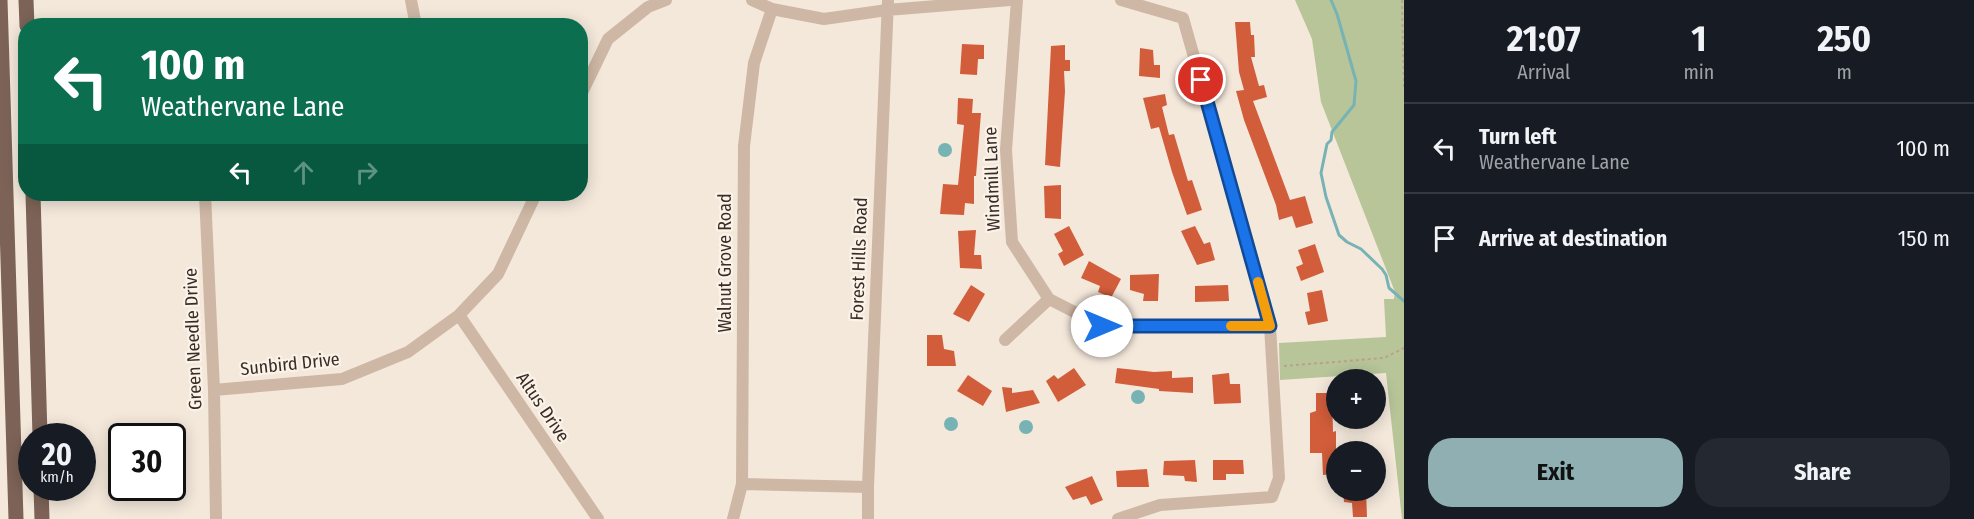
<!DOCTYPE html>
<html lang="en">
<head>
<meta charset="utf-8">
<style>
  body { margin:0; font-family:"Fira Sans Condensed",sans-serif; background:#242831; color:#f1f3f6; height:100vh; display:flex; flex-direction:column; font-size:22px; white-space:nowrap }
  * { box-sizing:border-box; margin:0 }
  p { font-size:20px; color:#9ea1a6 }
  .icon { flex:none; width:33px; height:33px; fill:none; stroke:currentColor; stroke-width:2; stroke-linecap:round; stroke-linejoin:round }
  .map { position:relative; flex:1; overflow:hidden }
  .details { display:flex; flex-direction:column; background:#171b24; width:570px }
  .details>* { flex:none }
  .hud { position:absolute; left:18px; top:18px; width:570px; height:183px; border-radius:24px; box-shadow:0 3px 15px #0003; background:#0b6e4f; color:#fff; overflow:hidden }
  .buttons { position:absolute; left:1326px; top:369px; display:grid; gap:12px }
  .buttons a { display:grid; place-items:center; width:60px; height:60px; border-radius:50%; background:#171b24; box-shadow:0 3px 15px #0003; font-size:30px }
  .speed { position:absolute; left:18px; top:423px; display:flex; gap:12px; font-size:30px; font-weight:700; text-align:center }
  .speed>* { display:grid; place-content:center; width:78px; height:78px; border-radius:50%; background:#171b24; box-shadow:0 3px 15px #0003; line-height:1 }
  .speed small { font-size:15px; font-weight:400 }
  .speed .limit { border:3px solid #111; border-radius:9px; background:#fff; color:#111 }
  .pin { position:absolute; display:grid; place-items:center; width:51px; height:51px; color:#fff; margin:-26px; border:3px solid #fff; border-radius:50%; box-shadow:0 2px 6px #0007 }
  .me { position:absolute; width:66px; margin:-33px; rotate:90deg; stroke-linejoin:round; filter:drop-shadow(0 0 4px #0008) }
  .turn { display:flex; align-items:center; gap:21px; height:126px; padding:0 24px; font-size:27px }
  .turn .icon { width:78px; height:78px; stroke-width:2.5 }
  .turn b { display:block; font-size:42px; line-height:51px }
  .lanes { display:flex; align-items:center; height:57px; padding:0 24px; background:#0003; justify-content:center; gap:30px; direction:ltr }
  .lanes .off { opacity:.35 }
  .eta { display:flex; justify-content:space-evenly; align-items:center; height:102px; text-align:center }
  .eta b { font-size:36px; font-weight:700; line-height:42px }
  .button { display:flex; gap:12px; margin-top:auto; padding:12px 24px }
  .button a { flex:1; height:69px; border-radius:24px; background:#8fafb2; color:#111; font-size:24px; font-weight:700; line-height:69px; text-align:center }
  .button a+a { background:#242831; color:#f1f3f6 }
  ul { padding:0; list-style:none }
  li { display:flex; align-items:center; gap:18px; height:90px; padding:0 24px; border-top:2px solid #363941 }
  li div { flex:1 }
  li b { display:block; font-size:22px }
  li em { font-style:normal }
  main { display:flex; flex:1; min-height:0 }
  .map>svg:first-child { display:block }
</style>
</head>
<body>
<main>
<div class="map">
<svg width="1404" height="519" viewBox="0 0 1404 519">
  <rect width="100%" height="100%" fill="#f4e8db"/>
  <path fill="#b7c599" d="M1295 0H1404V519H1402L1386 373 1280 380 1279 343 1386 337 1384 299H1394L1395 292 1321 102 1312 39Z"/>
  <path fill="#77b3b5" d="M938 150a7 7 0 1 1 14 0a7 7 0 1 1-14 0Z
    M1131 397a7 7 0 1 1 14 0a7 7 0 1 1-14 0Z
    M944 424a7 7 0 1 1 14 0a7 7 0 1 1-14 0Z
    M1019 427a7 7 0 1 1 14 0a7 7 0 1 1-14 0Z"/>
  <g fill="none" stroke-linecap="round" stroke-linejoin="round">
    <path stroke="#77b3b5" stroke-width="3" d="M1331 0 1337 14 1356 81 1354 105 1332 132 1331 140 1327 144 1321 173 1326 197 1339 235 1347 242 1361 249 1382 269 1386 275 1389 288 1404 301"/>
  </g>
  <path fill="#d25d3b" d="M1235 22H1250L1251 35H1254L1255 57H1251L1259 86 1264 85 1267 97 1253 101 1290 200 1305 196 1313 223 1296 228 1292 216 1279 220 1276 205 1244 120 1236 91 1244 90 1239 72Z
    M962 44 984 45V59H978L977 75 960 74Z
    M1065 45V60H1070V71H1064L1065 91 1060 167 1045 165 1051 46Z
    M1140 48 1153 50 1154 65H1160V78L1139 76Z
    M1165 94 1167 105 1162 107 1169 135 1174 134 1188 181 1192 180 1202 210 1187 215 1172 172 1159 127 1151 129 1143 98Z
    M958 98 973 99 972 113H981L976 176H974V204L965 203 964 215 940 214 943 184 958 185 964 125 957 124Z
    M1061 185V219L1045 218 1044 186Z
    M1069 226 1084 255 1064 266 1058 254 1063 251 1054 234Z
    M1195 226 1204 244 1210 242 1215 260 1197 265 1181 231Z
    M976 230 974 255H981L982 269 960 268 958 231Z
    M1315 244 1324 272 1301 281 1296 267 1303 264 1298 250Z
    M1089 261 1121 279 1111 298 1098 292 1100 286 1081 278Z
    M1159 274 1158 301H1143L1144 294 1130 290V275Z
    M971 285 985 294 969 322 953 314Z
    M1228 285 1229 301 1195 302V286Z
    M1322 290 1328 321 1308 325 1305 312 1310 311 1307 293Z
    M927 335H942L944 349 954 351 956 366H927Z
    M1074 368 1086 385 1058 402 1046 381 1054 375 1058 379Z
    M1117 368 1154 372 1172 371V378L1193 377V393L1159 391V389L1115 383Z
    M1229 373 1230 384H1240L1241 403 1214 404 1212 375Z
    M968 375 992 391 983 406 957 391Z
    M1002 387 1012 388V393L1033 390 1040 403 1006 412Z
    M1316 393H1332L1333 432 1336 431V474L1323 475 1322 453H1310V413L1316 411Z
    M1195 460 1197 482 1185 481 1184 476 1163 475 1164 461Z
    M1213 460H1243L1244 474H1226V480H1213Z
    M1147 469 1149 487H1117L1116 471Z
    M1092 476 1103 500 1091 505 1086 496 1073 500 1065 487Z
    M1343 490H1366L1367 517H1353L1352 503 1344 502Z"/>
  <g fill="none" stroke-linecap="round" stroke-linejoin="round">
    <path stroke="#baa18f" stroke-width="2" stroke-dasharray="3 3" stroke-linecap="butt" d="M1402 0 1404 88
      M1284 366 1384 358 1404 348"/>
    <path stroke="#ceb7a5" stroke-width="12" d="M411 0 416 26
      M752 0 772 9 824 19 887 10 1010 0
      M1017 0 1006 150 1012 242 1049 299 1102 326H1270
      M580 97 608 39 648 7 666 0
      M205 194 214 390 216 519
      M459 315 598 519
      M1005 340 1049 299
      M214 390 342 379 408 352 459 315 498 274 536 194
      M742 484 868 487
      M733 519 742 484 744 146 754 63 772 9
      M868 519V487L888 0
      M1118 519 1160 505 1272 497 1279 478 1270 326 1183 18 1121 0"/>
    <path stroke="#7d6357" stroke-width="15" d="M0 0 16 519
      M26 0 27 26
      M33 194 40 436
      M41 488 42 519"/>
  </g>
  <g fill="none" stroke-linecap="round" stroke-linejoin="round">
    <g stroke="#114b97" stroke-width="15">
      <path id="route" d="M1102 326H1270L1201 80"/>
    </g>
    <use href="#route" stroke="#1a73e8" stroke-width="10"/>
    <path stroke="#f59e0b" stroke-width="10" d="M1231 326H1270L1258 282"/>
  </g>
  <g text-anchor="middle" dominant-baseline="central" stroke-width="4.5" stroke-linejoin="round" paint-order="stroke">
    <g font-size="18" fill="#392c27" stroke="#fbf2e8">
      <text transform="translate(992 179) rotate(-92)">Windmill Lane</text>
      <text transform="translate(859 259) rotate(-88)">Forest Hills Road</text>
      <text transform="translate(725 263) rotate(-90)">Walnut Grove Road</text>
      <text transform="translate(193 339) rotate(-92)">Green Needle Drive</text>
      <text transform="translate(290 364) rotate(-6)">Sunbird Drive</text>
      <text transform="translate(543 407) rotate(56)">Altus Drive</text>
    </g>
  </g>
</svg>
<div class="buttons">
<a>+</a>
<a>−</a>
</div>
<div class="speed"><div>20<small>km/h</small></div><div class="limit">30</div></div>
<div class="pin" style="left:1201px;top:80px;background:#d93025"><svg class="icon" aria-label="arrive" viewBox="0 0 24 24"><path d="M6 21V4h12l-3 4 3 4H6"/></svg></div>
<svg class="me" style="left:1102px;top:326px" viewBox="-20 -20 40 40"><circle r="19" fill="#fff"/><path d="M0-13L10 11 0 6-10 11z" fill="#1a73e8"/></svg>
<div class="hud">
<div class="turn"><svg class="icon" aria-label="left" viewBox="0 0 24 24"><path d="M17 20v-9H6M10 6l-5 5 5 5"/></svg><div><b>100 m</b>Weathervane Lane</div></div>
<div class="lanes"><svg class="icon" aria-label="left" viewBox="0 0 24 24"><path d="M17 20v-9H6M10 6l-5 5 5 5"/></svg><svg class="icon off" aria-label="ahead" viewBox="0 0 24 24"><path d="M12 20V5M6 11l6-6 6 6"/></svg><svg class="icon off" aria-label="right" viewBox="0 0 24 24"><path d="M7 20v-9h11M14 6l5 5-5 5"/></svg></div>
</div>
</div>
<section class="details">
<div class="eta">
<div><b>21:07</b><p>Arrival</p></div>
<div><b>1</b><p>min</p></div>
<div><b>250</b><p>m</p></div>
</div>
<ul>
<li><svg class="icon" aria-label="left" viewBox="0 0 24 24"><path d="M17 20v-9H6M10 6l-5 5 5 5"/></svg><div><b>Turn left</b><p>Weathervane Lane</p></div><em>100 m</em></li>
<li><svg class="icon" aria-label="arrive" viewBox="0 0 24 24"><path d="M6 21V4h12l-3 4 3 4H6"/></svg><div><b>Arrive at destination</b></div><em>150 m</em></li>
</ul>
<div class="button"><a>Exit</a><a>Share</a></div>
</section>
</main>
</body>
</html>
